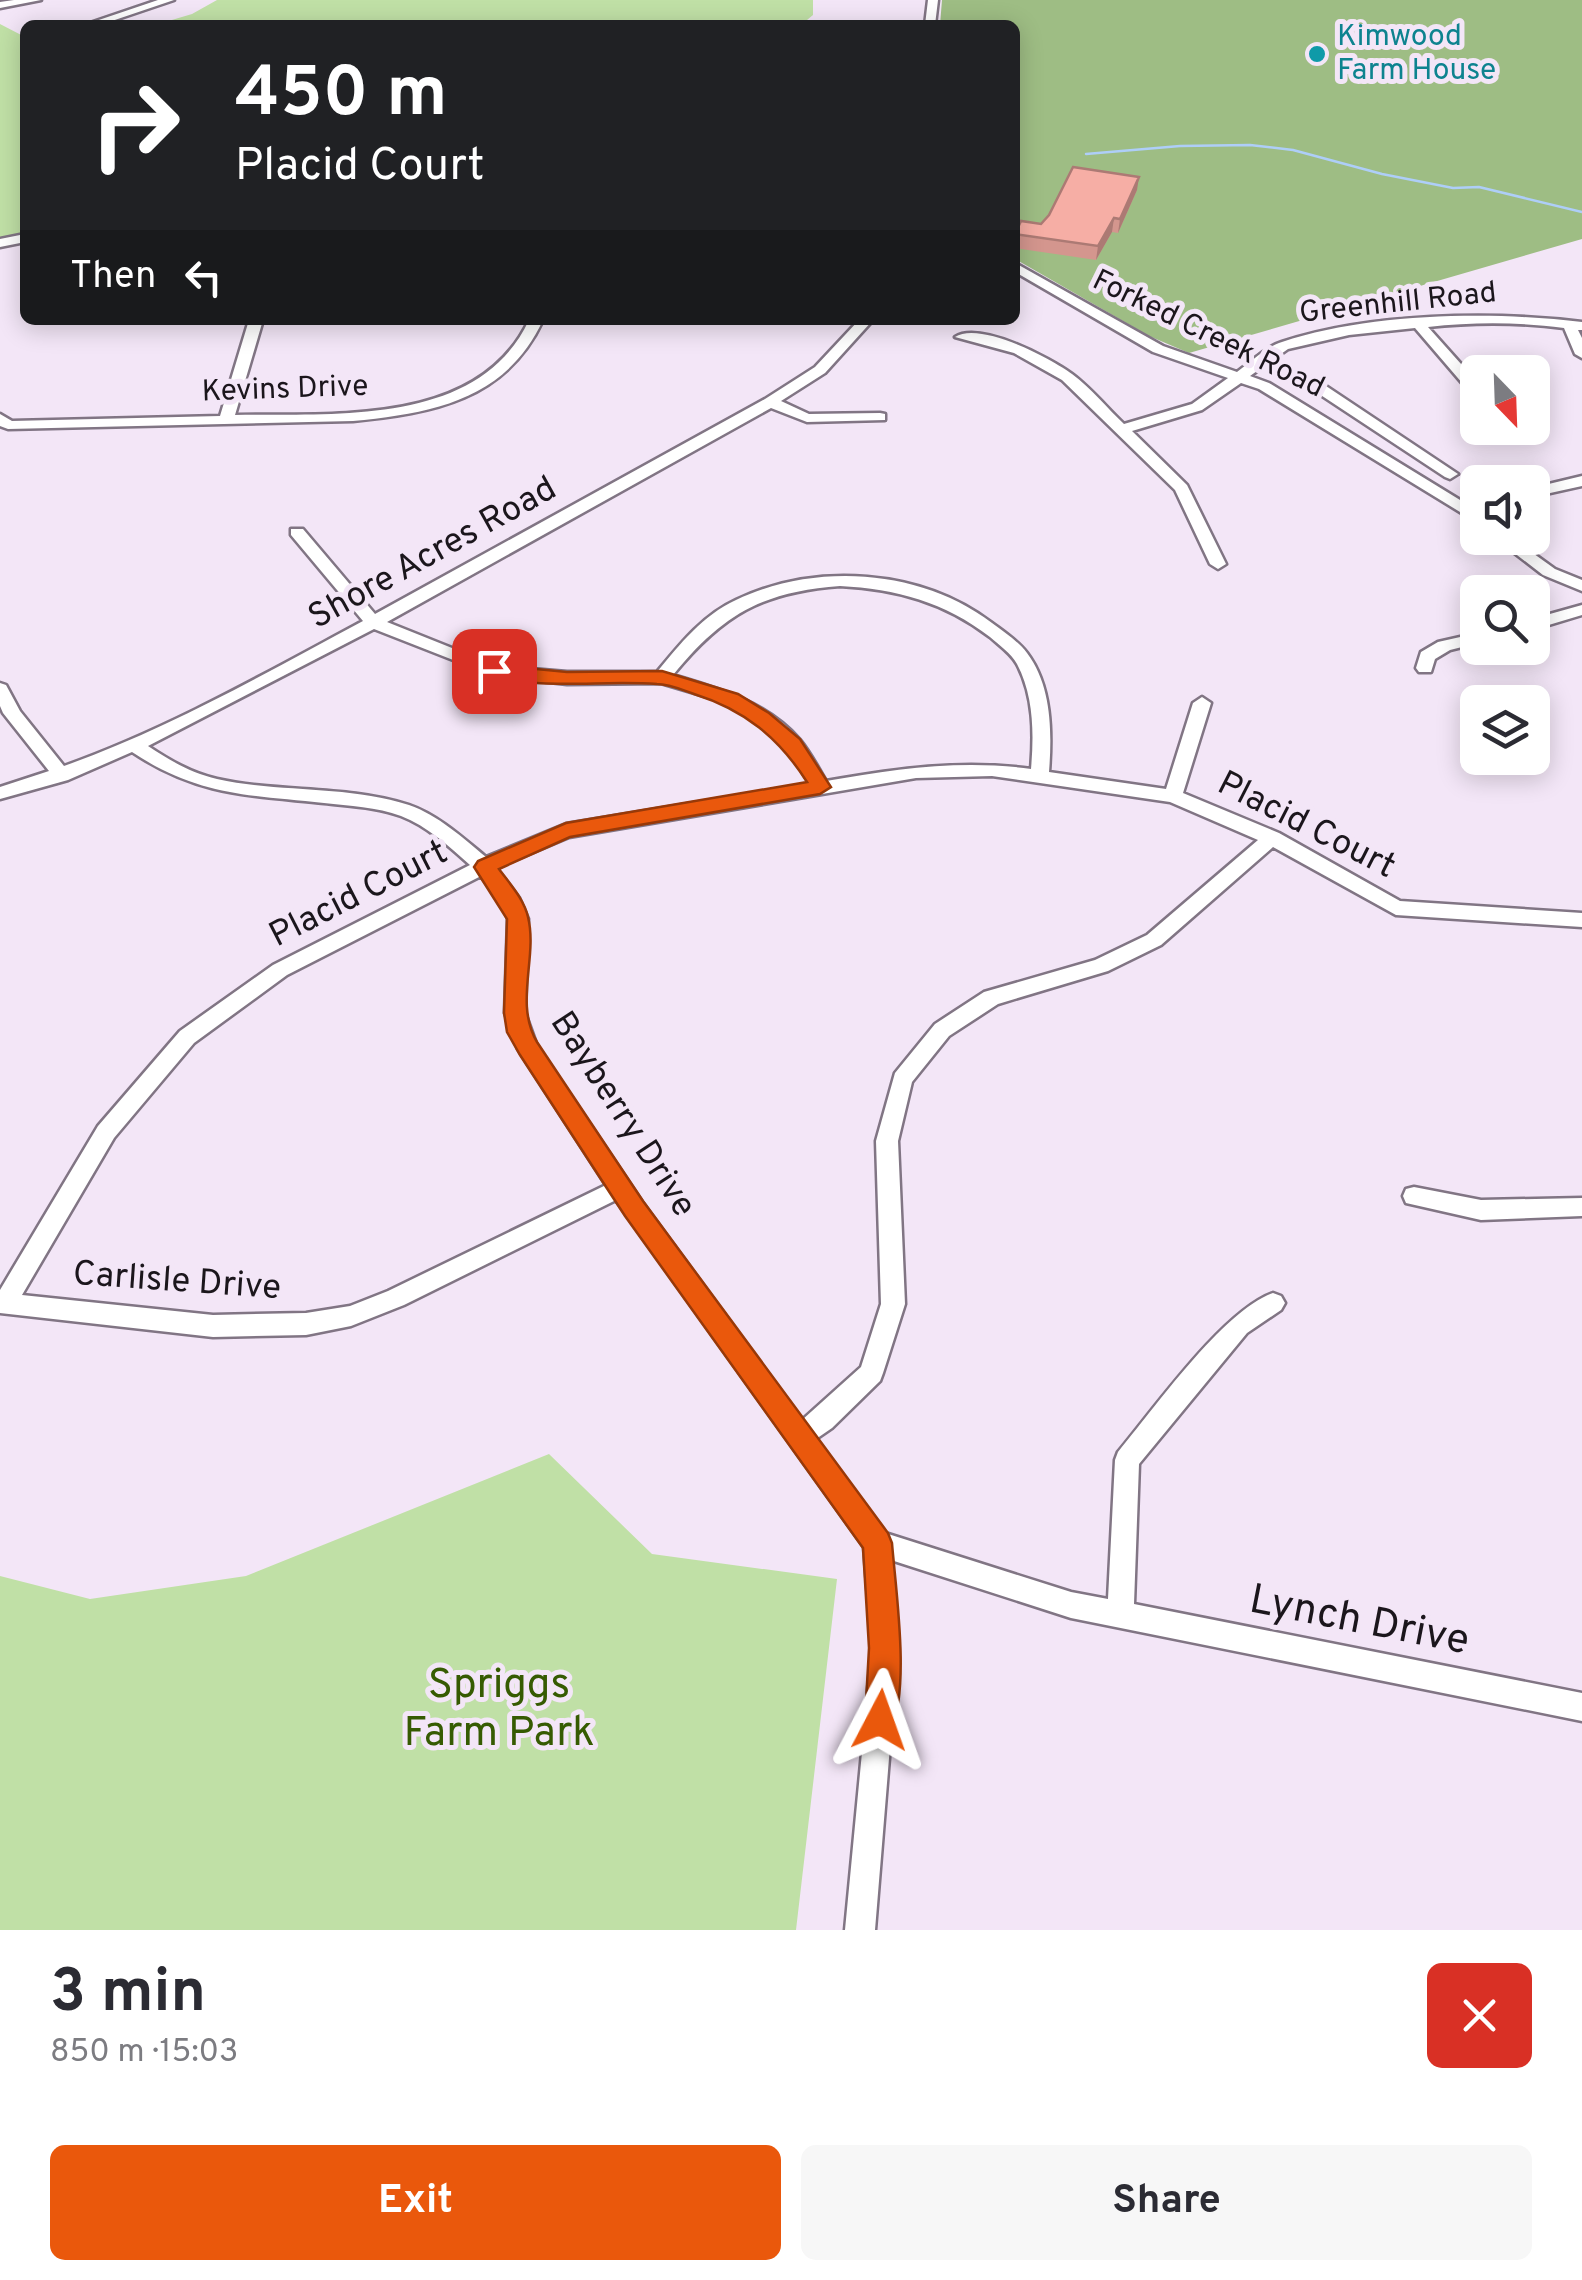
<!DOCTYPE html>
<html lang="en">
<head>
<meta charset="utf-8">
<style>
  body { margin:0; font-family:Overpass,sans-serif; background:#f7f7f7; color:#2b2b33; height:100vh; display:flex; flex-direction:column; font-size:38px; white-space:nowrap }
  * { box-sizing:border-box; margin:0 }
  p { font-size:32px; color:#7c7c81 }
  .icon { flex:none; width:55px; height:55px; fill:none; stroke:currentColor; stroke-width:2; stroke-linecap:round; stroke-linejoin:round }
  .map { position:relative; height:1930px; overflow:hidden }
  .details { display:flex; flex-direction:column; background:#fff; flex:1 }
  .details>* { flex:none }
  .guide { position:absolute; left:20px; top:20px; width:1000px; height:305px; border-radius:15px; box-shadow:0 5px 25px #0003; background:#202124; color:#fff; overflow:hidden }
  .needle { width:65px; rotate:157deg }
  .tools { position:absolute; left:1460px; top:355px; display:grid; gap:20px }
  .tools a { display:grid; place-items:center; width:90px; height:90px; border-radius:15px; background:#fff; box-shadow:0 5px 25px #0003; font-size:50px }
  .pin { position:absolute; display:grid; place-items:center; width:85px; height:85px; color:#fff; margin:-42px; border-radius:20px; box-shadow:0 5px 15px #0006 }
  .me { position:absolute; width:110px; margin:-55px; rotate:4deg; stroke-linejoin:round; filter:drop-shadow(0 0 8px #0008) }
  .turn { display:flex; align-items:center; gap:35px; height:210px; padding:0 50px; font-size:45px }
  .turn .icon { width:130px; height:130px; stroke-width:2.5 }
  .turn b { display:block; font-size:70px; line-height:85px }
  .then { display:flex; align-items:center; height:95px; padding:0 50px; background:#0003; gap:20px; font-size:38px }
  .round { display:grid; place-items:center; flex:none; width:105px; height:105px; border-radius:15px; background:#f7f7f7 }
  .head { display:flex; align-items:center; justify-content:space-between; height:170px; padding:0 50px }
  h1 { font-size:60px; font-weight:700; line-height:75px }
  .cta { display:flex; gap:20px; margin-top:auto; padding:20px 50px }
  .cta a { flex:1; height:115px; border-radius:15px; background:#ea580c; color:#fff; font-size:40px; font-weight:700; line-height:115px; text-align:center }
  .cta a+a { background:#f7f7f7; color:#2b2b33 }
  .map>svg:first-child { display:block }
</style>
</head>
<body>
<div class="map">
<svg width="1582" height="1930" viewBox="0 0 1582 1930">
  <rect width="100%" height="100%" fill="#f3e6f7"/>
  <path fill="#c0e0a6" d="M217 0H813V15L801 25H155L192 14Z
    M0 24 25 37V236L0 242Z
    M549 1454 652 1554 837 1579 796 1930H0V1576L90 1599 246 1576Z"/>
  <path fill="#9ebd84" d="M942 0H1582V239L1189 353 1149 336 1015 259V25H940Z"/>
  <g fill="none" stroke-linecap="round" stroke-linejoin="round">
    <path stroke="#aecef8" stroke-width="2.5" d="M1086 154 1180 146 1250 145 1293 150 1382 174 1453 188 1479 187 1582 212"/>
    <g stroke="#817584" stroke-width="5">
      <path id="minor" d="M14 0H41L0 8V2Z
        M158 0H174L100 25H84Z
        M928 0H938L935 25H925Z
        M25 234V242L0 247V239Z
        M1015 263 1163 346 1237 372C1251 362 1266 347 1282 342 1369 313 1492 311 1582 322V330H1578L1582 338V358L1575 354 1564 328C1518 322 1474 322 1428 327L1478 383V391H1469L1415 328 1349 335 1288 349 1250 376 1269 383 1478 511V523L1259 389 1241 383 1202 410 1132 431 1187 485 1226 564 1218 569 1210 564 1175 490 1062 380 1014 353 955 337C980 321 1050 358 1072 374 1091 388 1107 408 1124 424L1192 404 1228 378 1153 352 1015 272Z
        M249 320H263L235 415C335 413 479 427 529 320H543C506 400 433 413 353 421L8 429 0 426V414L12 421 220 416Z
        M859 320H873L825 373 781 401 809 414 880 413 885 414V420L807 422 771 408 387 622 497 666 567 672H657C680 644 703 615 736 600 816 562 921 569 992 623 1004 632 1018 641 1027 653 1052 686 1052 733 1049 772L1166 789 1193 703 1202 697 1211 703 1183 793 1279 833 1400 901 1582 913V927L1396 915 1273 847 1161 945 1108 971 998 1004 949 1036 912 1082 898 1141 905 1304 883 1373 880 1381 832 1428 816 1439 885 1533 1071 1592 1108 1599 1115 1460 1118 1452C1154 1409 1223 1311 1273 1293L1281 1296 1285 1303 1281 1310 1247 1333 1139 1464 1134 1604 1582 1693V1721L1071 1618 891 1560 898 1648 875 1930H845L872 1648 864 1547 616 1200 404 1305 351 1326 306 1335 213 1337 0 1313V1290L98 1126 180 1031 273 965 470 865C450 847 427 826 401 816 377 807 349 806 324 803 249 795 198 796 132 752L68 780 0 799V787L49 771 3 713 0 706V683L6 685 20 711 64 766C168 729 266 673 363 621L291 535V529H303L375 614 765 399 815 367ZM840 586C896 589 945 602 990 637 999 645 1011 653 1017 664 1034 696 1034 734 1031 769 961 759 895 769 826 781 818 768 810 752 800 740 767 702 720 689 673 675 723 614 762 592 840 586ZM374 629 494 676 567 684 661 683 725 702 756 721 787 748 810 784 566 824 486 857C463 838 438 815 409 805 347 785 280 793 217 779 191 773 169 760 148 746ZM992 776 1170 802 1258 840 1147 935 1095 960 984 992 935 1024 895 1073 876 1141 881 1304 861 1367 802 1420 642 1202 537 1046 525 1013 528 919 519 898 496 868 569 837 916 778ZM481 876 503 905 508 919 505 1013 518 1049 606 1185 388 1291 350 1306 306 1313 213 1315 22 1295 114 1138 194 1043 287 975Z
        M1309 377 1314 378 1458 474 1450 479 1445 477 1304 384 1302 381Z
        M1582 476V486L1532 497V488Z
        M1495 538H1512L1555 569 1582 580V591L1543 575Z
        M1582 605V615L1532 630V619Z
        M1478 633V643L1450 650 1435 659 1431 672H1419L1416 668 1421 652 1438 642Z
        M1414 1187 1481 1200 1582 1198V1216L1481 1220 1406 1203 1403 1196 1406 1189Z"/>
    </g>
    <use href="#minor" fill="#fff" fill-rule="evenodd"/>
  </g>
  <path fill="#d4968e" d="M1137 190 1118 233 1112 232 1096 260 1015 248V232L1041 224 1049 215Z"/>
  <path fill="#ac7a74" d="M1139 177 1137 190 1118 233 1120 219Z
    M1114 218 1112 232 1096 260 1098 246Z"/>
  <path fill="#f6aea5" stroke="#ac7a74" stroke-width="2.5" d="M1073 167 1139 177 1120 219 1114 218 1098 246 1015 234 1021 221 1041 224 1049 215Z"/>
  <path fill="#ea580c" stroke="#983908" stroke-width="2.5" d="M494 665 567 672 662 671 738 694 769 713 800 739 831 787 820 794 570 837 499 869C510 884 524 899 528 917 538 957 514 1003 537 1042L643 1201 888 1533 892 1543C896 1593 910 1686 891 1731L880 1736 869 1731 865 1720 869 1648 863 1548 625 1216 520 1055 507 1032 504 1013 507 919 474 867 478 861 566 823 807 782C779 738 745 710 694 694 682 690 670 684 657 684 601 680 543 690 487 676V667Z"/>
  <circle fill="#0f9aa8" stroke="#f3e6f7" stroke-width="4" cx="1317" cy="54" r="10"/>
  <g text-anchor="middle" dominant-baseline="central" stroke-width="10" stroke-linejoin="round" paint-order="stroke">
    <g font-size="30" fill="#0d838f" stroke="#f3e6f7" text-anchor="start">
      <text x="1337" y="37">Kimwood<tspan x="1337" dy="34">Farm House</tspan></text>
    </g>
    <g font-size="30" fill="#1b161c" stroke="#f3e6f7">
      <text transform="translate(1398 304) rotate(-6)">Greenhill Road</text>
      <text transform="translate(1208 335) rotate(26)">Forked Creek Road</text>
      <text transform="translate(285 390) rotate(-2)">Kevins Drive</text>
    </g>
    <g font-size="35" fill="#1b161c" stroke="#f3e6f7">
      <text transform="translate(433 554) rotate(-29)">Shore Acres Road</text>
      <text transform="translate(1306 826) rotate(27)">Placid Court</text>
      <text transform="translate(359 895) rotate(-27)">Placid Court</text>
      <text transform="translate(622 1115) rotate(57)">Bayberry Drive</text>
      <text transform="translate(177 1282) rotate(4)">Carlisle Drive</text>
    </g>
    <g font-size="42" fill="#1b161c" stroke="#f3e6f7">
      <text transform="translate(1359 1622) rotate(11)">Lynch Drive</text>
    </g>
    <g font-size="42" fill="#365b02" stroke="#f3e6f7">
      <text x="499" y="1686">Spriggs<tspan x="499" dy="48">Farm Park</tspan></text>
    </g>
  </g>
</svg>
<div class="tools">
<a><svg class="needle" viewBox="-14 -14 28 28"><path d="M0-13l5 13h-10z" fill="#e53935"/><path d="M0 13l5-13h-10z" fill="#7c7c81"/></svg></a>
<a><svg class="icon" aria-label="sound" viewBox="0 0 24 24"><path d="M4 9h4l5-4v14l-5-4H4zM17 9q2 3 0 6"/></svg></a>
<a><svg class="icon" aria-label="search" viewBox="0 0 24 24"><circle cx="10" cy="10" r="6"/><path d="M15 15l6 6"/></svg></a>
<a><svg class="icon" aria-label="layers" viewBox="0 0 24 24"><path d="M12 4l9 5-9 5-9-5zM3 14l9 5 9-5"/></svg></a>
</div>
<div class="pin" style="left:494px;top:671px;background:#d93025"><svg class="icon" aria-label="arrive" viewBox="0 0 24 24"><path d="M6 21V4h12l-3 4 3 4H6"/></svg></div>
<svg class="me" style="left:880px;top:1720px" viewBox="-20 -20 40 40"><path d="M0-17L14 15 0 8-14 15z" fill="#ea580c" stroke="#fff" stroke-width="4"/></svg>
<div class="guide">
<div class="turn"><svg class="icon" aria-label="right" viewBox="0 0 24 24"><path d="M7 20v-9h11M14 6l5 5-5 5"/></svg><div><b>450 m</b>Placid Court</div></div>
<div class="then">Then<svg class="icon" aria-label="left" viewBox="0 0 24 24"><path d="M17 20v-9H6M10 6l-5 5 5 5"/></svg></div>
</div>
</div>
<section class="details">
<div class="head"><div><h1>3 min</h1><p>850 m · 15:03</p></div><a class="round" style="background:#d93025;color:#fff"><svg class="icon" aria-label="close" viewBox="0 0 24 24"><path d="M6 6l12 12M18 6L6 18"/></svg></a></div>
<div class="cta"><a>Exit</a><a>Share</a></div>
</section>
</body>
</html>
